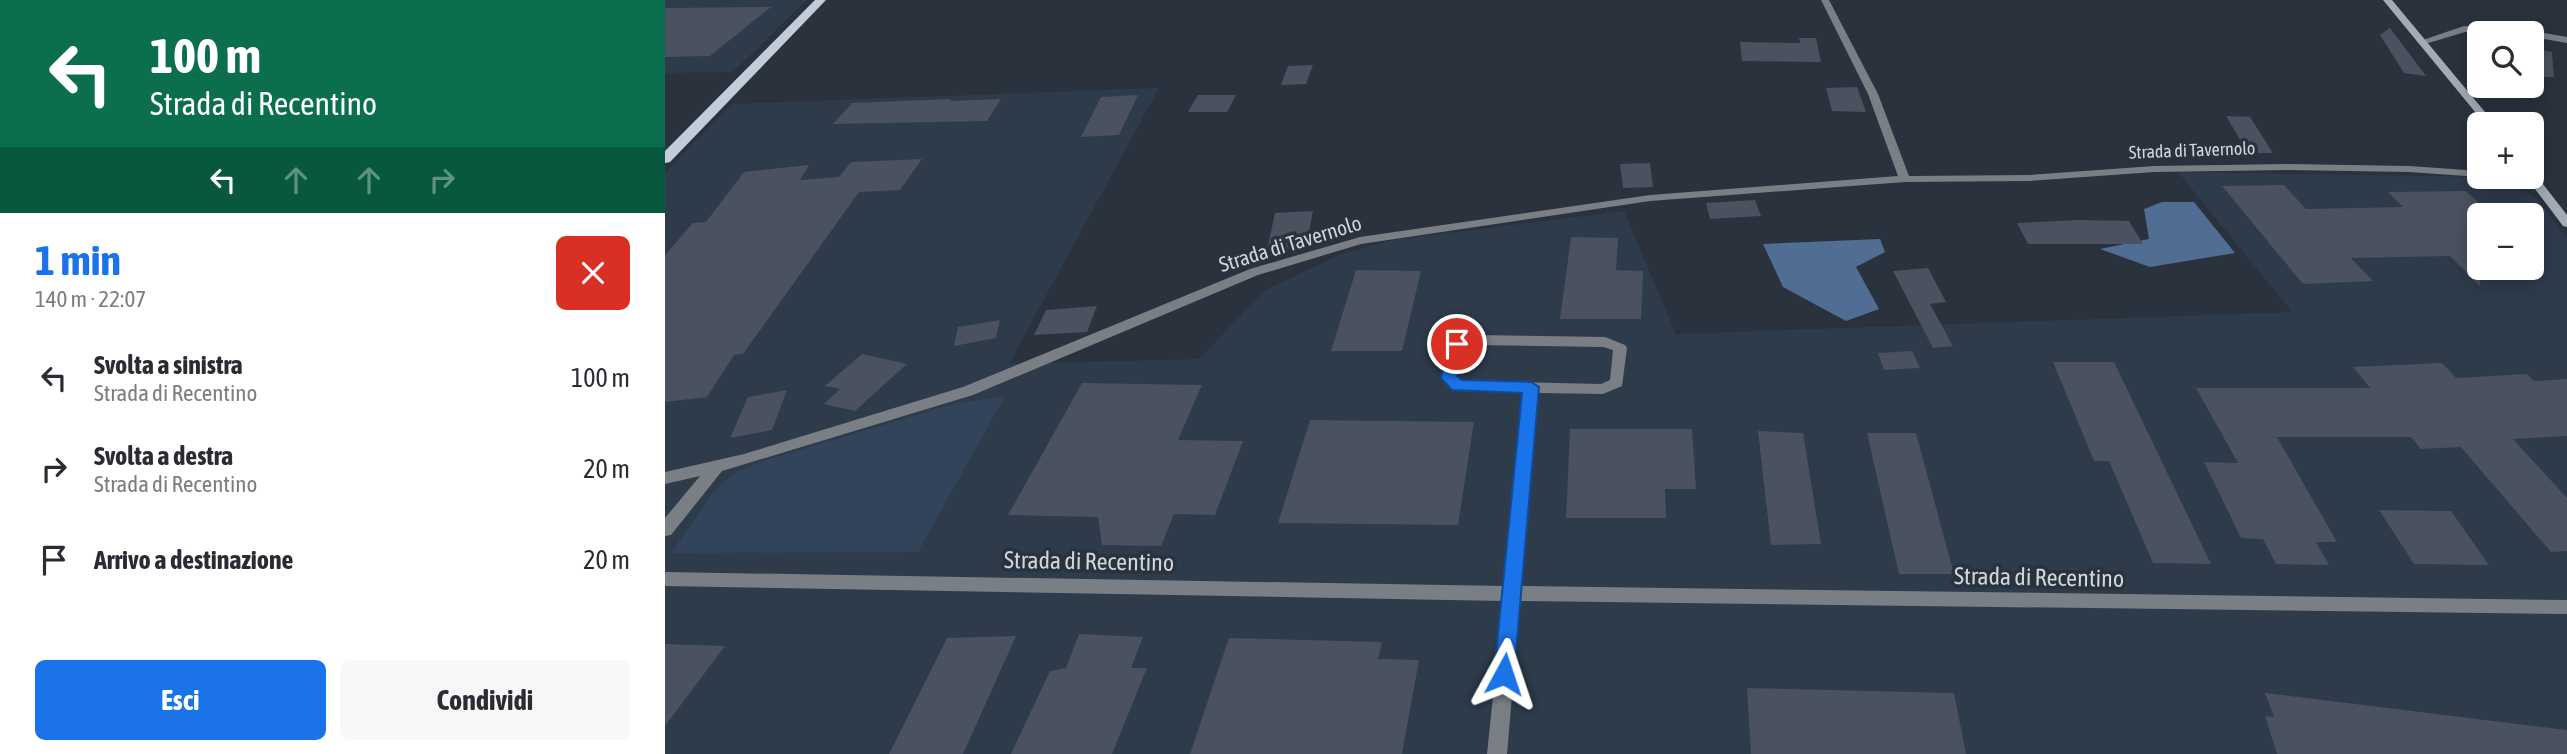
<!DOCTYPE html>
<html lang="it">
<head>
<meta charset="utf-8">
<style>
  body { margin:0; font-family:"Asap Condensed",sans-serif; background:#f7f7f7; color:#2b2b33; height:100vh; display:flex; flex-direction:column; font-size:26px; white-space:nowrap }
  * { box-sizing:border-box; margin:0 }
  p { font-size:23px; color:#7c7c81 }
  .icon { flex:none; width:38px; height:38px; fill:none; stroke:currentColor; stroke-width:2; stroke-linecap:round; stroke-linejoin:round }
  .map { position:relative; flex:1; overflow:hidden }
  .drawer { display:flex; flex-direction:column; background:#fff; width:665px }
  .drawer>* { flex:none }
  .banner { background:#0b6e4f; color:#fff; overflow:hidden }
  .controls { position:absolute; left:1802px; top:21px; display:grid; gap:14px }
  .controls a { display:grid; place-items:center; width:77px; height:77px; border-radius:10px; background:#fff; box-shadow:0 4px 18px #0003; font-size:35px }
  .pin { position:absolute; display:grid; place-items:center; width:60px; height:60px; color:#fff; margin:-30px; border:4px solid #fff; border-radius:50%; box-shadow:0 2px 7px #0007 }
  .me { position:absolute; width:77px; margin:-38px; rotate:5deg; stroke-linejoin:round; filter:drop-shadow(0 0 5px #0008) }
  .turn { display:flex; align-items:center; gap:24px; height:147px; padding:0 35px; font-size:32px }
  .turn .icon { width:91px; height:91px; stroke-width:2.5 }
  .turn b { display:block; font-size:49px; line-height:60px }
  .lanes { display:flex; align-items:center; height:66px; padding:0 35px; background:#0003; justify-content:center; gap:35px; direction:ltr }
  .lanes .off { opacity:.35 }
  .round { display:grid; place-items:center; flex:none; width:74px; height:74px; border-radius:10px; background:#f7f7f7 }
  .summary { display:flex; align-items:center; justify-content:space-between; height:119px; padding:0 35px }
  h1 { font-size:42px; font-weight:700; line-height:52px; color:#1a73e8 }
  .primary-button { display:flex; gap:14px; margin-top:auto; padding:14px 35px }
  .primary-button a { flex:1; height:80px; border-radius:10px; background:#1a73e8; color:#fff; font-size:28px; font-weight:700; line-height:80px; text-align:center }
  .primary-button a+a { background:#f7f7f7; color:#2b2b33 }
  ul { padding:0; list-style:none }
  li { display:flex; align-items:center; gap:21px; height:91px; padding:0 35px }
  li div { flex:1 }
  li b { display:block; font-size:26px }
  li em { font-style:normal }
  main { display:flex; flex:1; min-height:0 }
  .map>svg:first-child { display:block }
</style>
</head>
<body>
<main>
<section class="drawer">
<div class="banner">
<div class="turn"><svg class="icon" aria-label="left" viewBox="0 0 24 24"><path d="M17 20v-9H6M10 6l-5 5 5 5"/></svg><div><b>100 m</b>Strada di Recentino</div></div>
<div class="lanes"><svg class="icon" aria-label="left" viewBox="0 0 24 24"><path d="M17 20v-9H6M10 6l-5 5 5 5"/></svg><svg class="icon off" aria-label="ahead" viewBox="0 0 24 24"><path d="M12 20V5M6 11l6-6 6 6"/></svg><svg class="icon off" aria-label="ahead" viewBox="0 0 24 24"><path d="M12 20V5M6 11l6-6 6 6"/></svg><svg class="icon off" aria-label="right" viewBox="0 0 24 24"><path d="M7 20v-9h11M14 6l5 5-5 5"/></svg></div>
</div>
<div class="summary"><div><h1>1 min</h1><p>140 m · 22:07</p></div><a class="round" style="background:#d93025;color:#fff"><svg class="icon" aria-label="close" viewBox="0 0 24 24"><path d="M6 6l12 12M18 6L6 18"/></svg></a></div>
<ul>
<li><svg class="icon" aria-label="left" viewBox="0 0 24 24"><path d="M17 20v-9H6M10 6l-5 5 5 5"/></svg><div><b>Svolta a sinistra</b><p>Strada di Recentino</p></div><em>100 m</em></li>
<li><svg class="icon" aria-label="right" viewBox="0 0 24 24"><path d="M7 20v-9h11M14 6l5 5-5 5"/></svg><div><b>Svolta a destra</b><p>Strada di Recentino</p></div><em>20 m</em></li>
<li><svg class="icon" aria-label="arrive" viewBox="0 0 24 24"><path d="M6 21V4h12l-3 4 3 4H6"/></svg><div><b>Arrivo a destinazione</b></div><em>20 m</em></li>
</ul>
<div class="primary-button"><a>Esci</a><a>Condividi</a></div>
</section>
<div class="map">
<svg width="1902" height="754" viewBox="0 0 1902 754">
  <rect width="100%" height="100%" fill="#29323d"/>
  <path fill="#2e3b4b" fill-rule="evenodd" d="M0 0H142L68 72 0 73Z
    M494 88 344 364 534 359 600 290 676 254 727 240 959 211 1011 334 1627 312 1513 172 1816 177 1867 194 1902 237V754H0V173L66 104ZM1815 215H1867V268H1815Z"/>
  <path fill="#32445a" d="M340 396 253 552 6 553 46 495 69 473 101 460 292 403Z"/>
  <path fill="#506e94" d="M1497 202H1529L1570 253 1485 267 1435 249 1484 239 1479 209Z
    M1215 239 1220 252 1191 267 1214 309 1181 321 1118 287 1098 244Z"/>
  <path fill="#49525e" d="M106 7 45 56 0 57V8Z
    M1725 28 1761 76 1739 73 1715 35Z
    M1134 38H1151L1156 62 1077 61 1075 42 1135 43Z
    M1867 48 1887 52 1889 77H1867Z
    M648 65 641 84 616 85 623 66Z
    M1192 87 1201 112 1167 111 1161 88Z
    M473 95 454 135 416 137 436 97Z
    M533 95H571L562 112H523Z
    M287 99 285 101 336 99 322 121 168 124 187 103Z
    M1561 116 1585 117 1608 153H1583Z
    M257 159 235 190 194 192 78 354 69 355 42 397 0 402V255L28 223 41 222 79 172 144 165 135 180 174 177 186 162Z
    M985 163 988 187 958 188 955 164Z
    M1619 185 1641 209 1738 207 1723 192 1801 191 1827 215H1815V286L1785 256 1686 258 1708 281 1638 284 1557 186Z
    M1090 200 1096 216 1045 219 1041 203Z
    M648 211 641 248 602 250 610 213Z
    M1413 220 1464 221 1478 244H1363L1352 223Z
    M906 237 953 238 951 270 978 271 976 319H895Z
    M1263 268 1281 302 1265 304 1288 346 1268 348 1228 271Z
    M691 270 756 271 737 351H666Z
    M432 306 422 332 369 335 381 310Z
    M335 320 331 338 289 346 293 327Z
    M1247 351 1255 368 1219 370 1213 353Z
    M197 354 242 364 190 411 159 404 175 389 160 386Z
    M1388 362H1449L1546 564 1488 563 1444 461H1429Z
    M1777 363 1791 378 1862 374 1869 381 1902 379V436L1848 439 1902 498V551L1886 552 1796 447 1756 449 1746 437H1612L1672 542H1651L1664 565 1611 564 1598 539 1576 538 1539 462 1573 463 1531 388H1705L1688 367Z
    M417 383 537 385 513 440 578 441 550 515 509 514 496 546 437 545 433 517 343 515Z
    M122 390 107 430 65 438 83 397Z
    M645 420 809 422 793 525 613 523Z
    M905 429H1027L1031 489H1000L1001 518H901Z
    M1093 431 1138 433 1156 544 1106 545Z
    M1202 433H1251L1289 574H1234Z
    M1714 510 1786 511 1824 565 1749 564Z
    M414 634 478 637 466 668H482L447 754H346L385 671 401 668Z
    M351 636 298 754H224L282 638Z
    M564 638 717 642 713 659 754 660 737 754H525Z
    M0 644 60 646 0 726Z
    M1082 688 1289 693 1301 754H1086Z
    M1600 693 1902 730V754H1612L1600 716 1609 717Z"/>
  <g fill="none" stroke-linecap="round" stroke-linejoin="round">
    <path fill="#7a7f85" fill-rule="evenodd" d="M1156 0H1164L1213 94 1244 176 1365 175 1489 166 1623 164 1744 166 1815 171V177H1817H1815L1744 172 1623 170 1489 172 1365 181 1240 182 985 201 696 244 593 275 308 395 57 471 6 535 0 536V518L35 476 0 484V472L79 454 298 387 585 269 695 237 985 195 1233 176 1203 94Z
      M1799 26 1862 30 1902 37V43L1867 37V33L1800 32 1757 45 1752 42Z
      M1867 176 1872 177V181L1844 180 1838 177Z
      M807 335 940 337 960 345 962 348 957 386 938 394 873 393 856 586 1902 600V614L855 601 842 754H822L838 601 0 586V572L839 586 858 392 793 391 788 390 777 378 785 344 787 341ZM807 345 938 347 948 350 945 380 936 384 796 381 791 377 798 347Z"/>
    <path fill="#a3abb4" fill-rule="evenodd" d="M1718 0H1727L1830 124H1820Z
      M1867 174 1871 175 1902 215V227L1898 226 1861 177H1867Z"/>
    <path fill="#c3cdd9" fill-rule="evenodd" d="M150 0H161L5 162 0 163V151Z"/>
  </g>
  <path fill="#1a73e8" stroke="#114b97" stroke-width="2" d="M792 339 799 344 792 376 797 380 866 382 874 387 849 674 846 680 839 683 832 680 829 674 857 393 787 390 776 378 784 344Z"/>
  <g text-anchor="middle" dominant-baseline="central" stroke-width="7" stroke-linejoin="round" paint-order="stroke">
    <g font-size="18" fill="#cfd5dc" stroke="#29323d">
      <text transform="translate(1527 150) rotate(-2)">Strada di Tavernolo</text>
    </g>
    <g font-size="21" fill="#cfd5dc" stroke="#29323d">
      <text transform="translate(625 243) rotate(-17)">Strada di Tavernolo</text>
    </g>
    <g font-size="24" fill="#cfd5dc" stroke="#29323d">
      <text transform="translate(424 561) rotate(1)">Strada di Recentino</text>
      <text transform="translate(1374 577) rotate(1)">Strada di Recentino</text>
    </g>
  </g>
</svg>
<div class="controls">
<a><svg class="icon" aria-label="search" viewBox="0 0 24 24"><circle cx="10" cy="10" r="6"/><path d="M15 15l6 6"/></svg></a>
<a>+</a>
<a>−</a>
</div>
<div class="pin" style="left:792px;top:344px;background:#d93025"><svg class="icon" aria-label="arrive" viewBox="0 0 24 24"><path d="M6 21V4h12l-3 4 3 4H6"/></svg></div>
<svg class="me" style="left:839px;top:674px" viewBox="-20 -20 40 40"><path d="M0-17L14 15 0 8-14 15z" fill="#1a73e8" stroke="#fff" stroke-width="4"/></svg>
</div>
</main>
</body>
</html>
